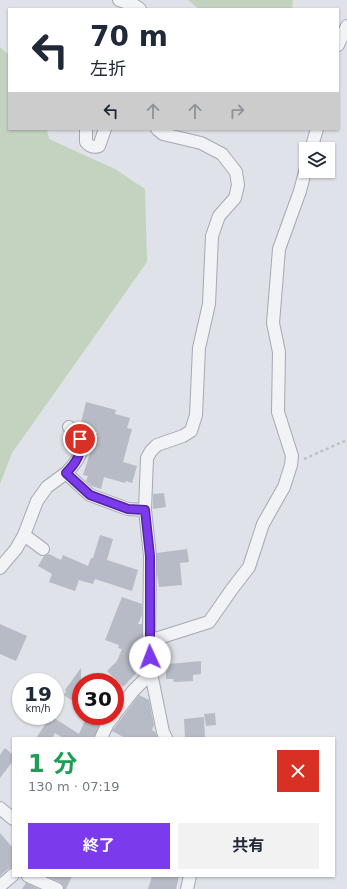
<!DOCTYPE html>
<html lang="ja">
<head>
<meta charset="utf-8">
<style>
  body { margin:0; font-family:"DejaVu Sans","Noto Sans JP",sans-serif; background:#f2f2f3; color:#1f2937; height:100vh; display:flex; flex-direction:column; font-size:15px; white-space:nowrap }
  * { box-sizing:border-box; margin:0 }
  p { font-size:13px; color:#747a83 }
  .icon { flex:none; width:22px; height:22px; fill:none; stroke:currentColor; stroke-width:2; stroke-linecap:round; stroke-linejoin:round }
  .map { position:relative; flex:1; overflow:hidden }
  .drawer { position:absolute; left:12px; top:737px; width:323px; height:140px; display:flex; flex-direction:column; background:#fff; border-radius:0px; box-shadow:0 1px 3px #0004 }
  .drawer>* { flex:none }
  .top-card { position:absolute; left:8px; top:8px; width:331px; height:122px; border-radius:0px; box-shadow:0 1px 3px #0004; background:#fff; color:#1f2937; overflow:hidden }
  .fabs { position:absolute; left:299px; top:142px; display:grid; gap:8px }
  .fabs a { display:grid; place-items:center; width:36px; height:36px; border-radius:0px; background:#fff; box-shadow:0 1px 3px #0004; font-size:20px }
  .speed { position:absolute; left:12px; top:673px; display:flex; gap:8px; font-size:20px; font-weight:700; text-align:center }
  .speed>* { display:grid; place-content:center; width:52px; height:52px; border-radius:50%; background:#fff; box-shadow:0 1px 3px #0004; line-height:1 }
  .speed small { font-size:10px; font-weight:400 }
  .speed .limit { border:6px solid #d22; background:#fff; color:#111 }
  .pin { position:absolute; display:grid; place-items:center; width:34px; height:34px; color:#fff; margin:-17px; border:2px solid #fff; border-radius:50%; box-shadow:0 1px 4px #0007 }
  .me { position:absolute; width:44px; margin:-22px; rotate:358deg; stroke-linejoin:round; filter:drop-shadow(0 0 3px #0008) }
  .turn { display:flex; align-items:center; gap:14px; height:84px; padding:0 16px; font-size:18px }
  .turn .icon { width:52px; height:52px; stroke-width:2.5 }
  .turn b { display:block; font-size:28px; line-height:34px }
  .lanes { display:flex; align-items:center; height:38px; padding:0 16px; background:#0003; justify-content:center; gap:20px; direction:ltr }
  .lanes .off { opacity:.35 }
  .round { display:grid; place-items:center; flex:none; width:42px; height:42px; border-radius:0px; background:#f2f2f3 }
  .headline { display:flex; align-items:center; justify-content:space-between; height:68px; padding:0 16px }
  h1 { font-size:24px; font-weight:700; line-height:30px; color:#1e9e55 }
  .button { display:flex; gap:8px; margin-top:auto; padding:8px 16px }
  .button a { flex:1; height:46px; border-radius:0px; background:#7c3aed; color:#fff; font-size:16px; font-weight:700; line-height:46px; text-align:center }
  .button a+a { background:#f2f2f3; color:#1f2937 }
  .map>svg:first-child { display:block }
</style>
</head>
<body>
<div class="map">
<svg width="347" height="889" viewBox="0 0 347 889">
  <rect width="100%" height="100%" fill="#dfe2e8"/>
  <path fill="#c4d2c0" d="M188 0H293L292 9H199Z
    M0 47 9 55V129H47L49 139 115 169 145 189 147 262 12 453 0 484Z"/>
  <path fill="#b6bbc5" d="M86 402 116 410 115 414 130 418 127 428 132 429 123 462 137 466 132 483 126 481 125 483 104 477 101 489 92 486 86 481 88 476 83 475 97 432 80 427Z
    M164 493 166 507 153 509V494Z
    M100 535 113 539 107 560 138 570 132 591 95 579 93 584 79 580 75 591 49 582 52 574 38 566 44 556 49 554 61 560 63 555 88 566 91 558H93Z
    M187 549 189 562 180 563 182 585 159 587 157 574V553Z
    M122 597 142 604V615L138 624H142L143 668 142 667 123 687 107 671 117 661 122 649 118 648 119 645 105 640Z
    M0 624 27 636 16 661 0 654Z
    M201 661V674L193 675V681L174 682 173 679H166V668H168V664Z
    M81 668V707L64 695 66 691 65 690Z
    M139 695 149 700 154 725 152 730 155 732 158 738H125L112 731Z
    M215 713 216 725 206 726 204 714Z
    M51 716 79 734 87 716H104L94 738H63L55 733 52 738H36Z
    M204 717 205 738H185L184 719Z
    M5 748 13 755V761L0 778V755Z
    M0 833 13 848V868L8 869 0 876Z
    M46 876H72L66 889H64L63 885 60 882Z
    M152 876H179L176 889H148Z
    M26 883 39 889H22Z"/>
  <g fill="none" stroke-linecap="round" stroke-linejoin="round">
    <g stroke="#a4a9b2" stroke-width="14">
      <path id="street" d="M119 0 134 5 140 9
        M338 45 347 26
        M86 129V142C90 147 93 148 99 146L105 129
        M157 129 163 134 201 143 222 154 236 172 238 185 235 198 219 216 212 236 209 304 199 348 196 415 191 431 183 436 157 445 151 451 147 458 145 510 150 556 149 641 151 673 163 732 166 738
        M311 149 317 129
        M66 473C74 465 86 452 80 439 78 435 72 431 69 427
        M24 535 43 549
        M0 568 16 549 24 535 37 501 47 487 66 473 90 495 128 509 145 510
        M149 641 209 622 232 589 249 567 263 524 284 487 291 465 292 456 278 412 279 352 273 323 279 249 300 191 306 168
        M115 714 133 691 151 673
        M101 738 108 723 114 716
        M0 808 13 819
        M28 876 57 889
        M0 886 13 875
        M187 889 190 876"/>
    </g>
    <path stroke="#bdc0c6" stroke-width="2.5" stroke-dasharray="3 3" stroke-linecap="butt" d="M304 459 347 440"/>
    <use href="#street" stroke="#f1f3f6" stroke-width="12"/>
  </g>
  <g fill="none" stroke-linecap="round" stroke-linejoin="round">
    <g stroke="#51269a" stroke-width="10">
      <path id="route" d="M80 439C82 454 76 463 66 473L90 495 128 509 145 510 150 556V657"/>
    </g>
    <use href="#route" stroke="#7c3aed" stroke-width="7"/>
  </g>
</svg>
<div class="fabs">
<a><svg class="icon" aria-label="layers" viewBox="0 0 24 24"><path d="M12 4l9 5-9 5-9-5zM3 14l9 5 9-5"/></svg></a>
</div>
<div class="speed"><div>19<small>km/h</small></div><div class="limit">30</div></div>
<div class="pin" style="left:80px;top:439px;background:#d93025"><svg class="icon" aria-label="arrive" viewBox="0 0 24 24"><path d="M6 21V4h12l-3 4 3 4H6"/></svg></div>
<svg class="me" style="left:150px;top:657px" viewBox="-20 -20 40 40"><circle r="19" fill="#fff"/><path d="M0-13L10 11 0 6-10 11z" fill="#7c3aed"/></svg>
<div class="top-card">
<div class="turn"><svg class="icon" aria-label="left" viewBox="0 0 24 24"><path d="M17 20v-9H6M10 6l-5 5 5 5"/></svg><div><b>70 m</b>左折</div></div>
<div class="lanes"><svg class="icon" aria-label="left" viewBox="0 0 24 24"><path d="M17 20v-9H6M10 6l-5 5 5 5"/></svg><svg class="icon off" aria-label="ahead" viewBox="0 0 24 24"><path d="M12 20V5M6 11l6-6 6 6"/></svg><svg class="icon off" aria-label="ahead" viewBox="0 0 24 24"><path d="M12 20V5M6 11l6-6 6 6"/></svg><svg class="icon off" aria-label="right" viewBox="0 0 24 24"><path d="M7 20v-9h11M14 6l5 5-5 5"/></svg></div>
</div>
<section class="drawer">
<div class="headline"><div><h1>1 分</h1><p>130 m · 07:19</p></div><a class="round" style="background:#d93025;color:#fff"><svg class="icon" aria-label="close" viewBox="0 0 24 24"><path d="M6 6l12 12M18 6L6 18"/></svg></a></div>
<div class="button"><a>終了</a><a>共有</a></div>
</section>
</div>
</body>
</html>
